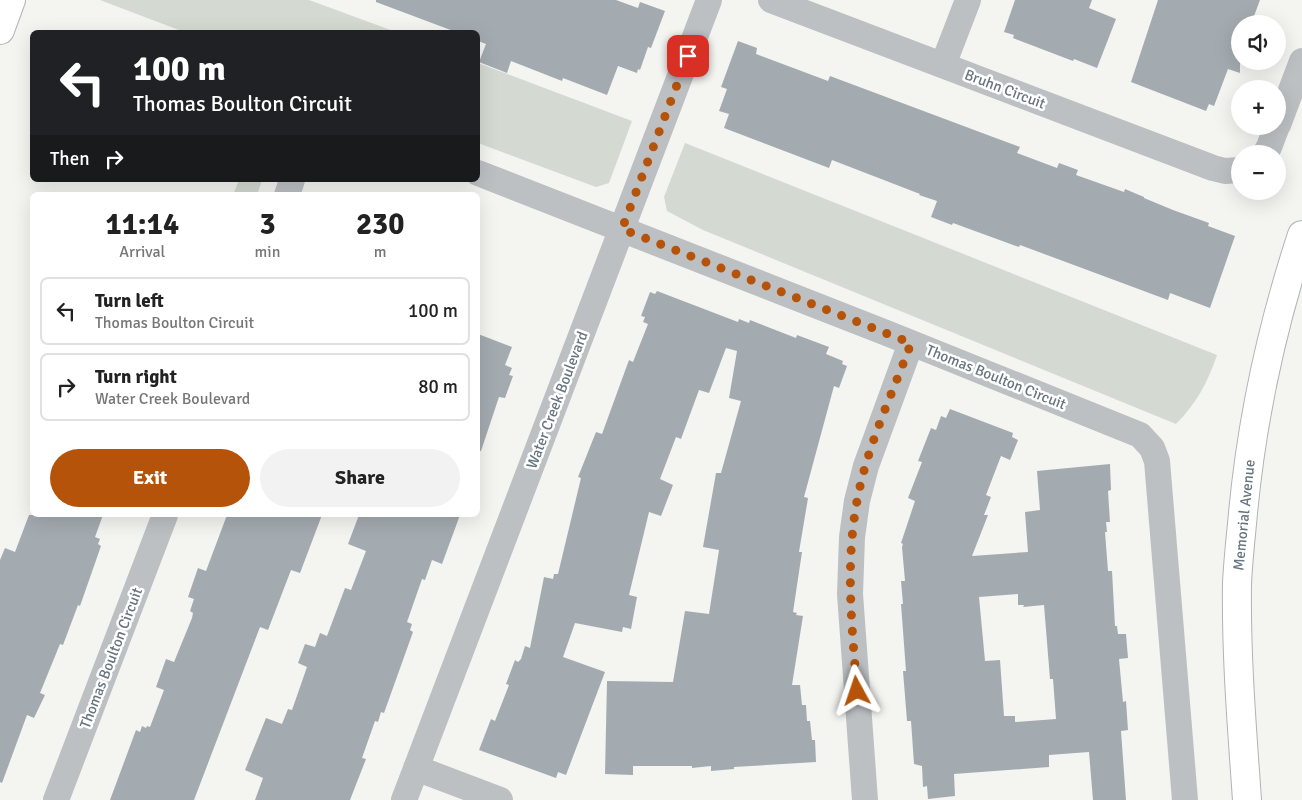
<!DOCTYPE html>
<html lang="en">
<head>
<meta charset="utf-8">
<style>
  body { margin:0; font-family:Signika,sans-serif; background:#f2f2f2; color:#222; height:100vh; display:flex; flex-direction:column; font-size:19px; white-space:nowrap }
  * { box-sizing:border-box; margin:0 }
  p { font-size:16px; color:#767676 }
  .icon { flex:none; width:28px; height:28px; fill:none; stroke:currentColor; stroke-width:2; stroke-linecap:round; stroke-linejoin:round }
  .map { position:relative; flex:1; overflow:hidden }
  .panel { position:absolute; left:30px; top:192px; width:450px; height:325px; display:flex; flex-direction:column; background:#fff; border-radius:8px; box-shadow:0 5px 20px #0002 }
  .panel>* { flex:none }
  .guide { position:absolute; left:30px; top:30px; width:450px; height:152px; border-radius:8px; box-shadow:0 5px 20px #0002; background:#202124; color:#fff; overflow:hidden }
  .controls { position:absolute; left:1231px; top:15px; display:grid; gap:10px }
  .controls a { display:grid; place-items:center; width:55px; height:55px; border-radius:50%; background:#fff; box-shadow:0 5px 20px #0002; font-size:25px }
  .pin { position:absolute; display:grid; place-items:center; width:42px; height:42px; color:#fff; margin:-21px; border-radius:10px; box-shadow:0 2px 8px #0006 }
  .me { position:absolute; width:55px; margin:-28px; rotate:355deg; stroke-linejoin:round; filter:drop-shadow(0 0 4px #0008) }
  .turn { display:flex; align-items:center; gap:18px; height:105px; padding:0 20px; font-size:22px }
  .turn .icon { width:65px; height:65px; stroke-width:2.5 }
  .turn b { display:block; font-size:35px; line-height:42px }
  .then { display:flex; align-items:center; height:48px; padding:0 20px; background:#0003; gap:10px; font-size:19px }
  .eta { display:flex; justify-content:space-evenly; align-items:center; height:85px; text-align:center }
  .eta b { font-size:30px; font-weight:800; line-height:35px }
  .cta { display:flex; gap:10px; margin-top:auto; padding:10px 20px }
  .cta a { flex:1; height:58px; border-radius:30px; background:#b45309; color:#fff; font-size:20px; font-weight:800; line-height:58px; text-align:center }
  .cta a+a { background:#f2f2f2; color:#222 }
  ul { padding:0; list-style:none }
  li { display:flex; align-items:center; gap:15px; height:68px; margin:0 10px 8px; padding:0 10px; border:2px solid #e0e0e0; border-radius:8px }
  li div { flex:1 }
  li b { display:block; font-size:19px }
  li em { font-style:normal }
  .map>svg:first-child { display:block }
</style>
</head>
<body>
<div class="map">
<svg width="1302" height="800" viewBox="0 0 1302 800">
  <rect width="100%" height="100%" fill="#f4f4f1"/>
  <path fill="#d4d9d1" d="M100 0H309L396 32H184Z
    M478 63 632 121 609 183 596 187 478 143Z
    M685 143 1217 355C1208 382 1196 404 1176 424L703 230 667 211 664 197Z
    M239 180H262L257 195H233Z"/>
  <path fill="#a4abb0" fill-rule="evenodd" d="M376 0H616L638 8 640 2 665 11 651 48 648 47 640 70 638 69 637 73 618 66 607 95 563 78 562 81 511 61 507 73 479 62 486 44 478 41V32H456L376 2Z
    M1015 0H1092L1089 8 1116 19 1097 68 1074 59 1073 61 1013 38 1014 35 1004 32Z
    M1158 0H1260L1251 24H1240V73L1228 69 1214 106 1209 104 1206 111 1131 82Z
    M738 41 757 48 756 54 828 81 830 76 993 137 1020 147 1017 153 1057 168 1059 163 1078 170 1076 175 1124 192 1125 189 1144 197V198L1173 210 1209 223 1208 226 1235 236 1210 308 1170 293 1168 300 1020 245 1019 247 953 223 952 225 931 217 937 201 919 195 920 194 832 160 829 168 724 128 729 114 719 111 727 89 721 87Z
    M657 291 738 322 739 319 749 323 750 320 796 338 797 335 829 347 826 354 843 361 842 364 847 366 839 388 834 386 804 497 808 498 799 552H802L793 612 797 613 796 615 803 616 792 685H800L802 705H806L807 721H810L812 740H815L816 762 734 767V769L711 771V766L692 768V766H633V775L605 774 607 681 673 682 685 611 709 614 719 550 703 547 716 473H721L741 401 729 398 737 351 726 348 709 393 699 390 681 439 676 437 660 479 673 485 661 516 649 512 629 595 637 597 631 629 623 627 622 632 575 623 563 657 605 672 566 775 558 772 556 778 479 750 491 719 495 721 509 685 506 684 515 660 518 662 521 659 525 646 530 648 544 577 553 579 554 574H558L581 478 578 477 596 432 602 434 629 360 633 362 648 324 643 322 645 317 641 316 650 292 655 294Z
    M478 334 512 347 505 365 512 368 509 375 513 376 505 398 499 397 481 451H478Z
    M950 409 1013 433 1012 437 1018 440 1010 460 1001 456 986 495 991 497 984 515H988L972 556 1028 552 1025 512 1040 510 1037 471 1110 464 1111 490 1108 491 1110 522H1106L1107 532H1105L1108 571H1112L1115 626H1117L1118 634H1126L1128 658 1119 659 1123 702 1126 701 1128 730 1121 731 1126 800H1093L1089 752 1049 755V767L954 774 955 796 928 799 927 786 923 787 922 766 914 764 911 721H907L903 671H906L901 604H903L901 581H905L902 547 903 544 901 543 915 501 908 498 922 462 918 461 931 428 936 430 941 416 946 418ZM1018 594V605H1024L1023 607 1044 605 1050 679H1053L1056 719 1015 722V716H1004L1000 660 985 661 979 597Z
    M29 515H103L95 537 100 539 98 544 101 546 80 606 78 605 63 645 60 644 40 693 45 695 34 718 27 715 2 783 0 782V560L5 548 15 552Z
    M227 515H322L300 573 291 570 268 630 260 627 194 800H110L136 730 140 732 142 726 146 728 147 726 150 727 164 690 156 687 166 659 174 662 192 618 193 613 190 611 194 599 188 597 198 568 206 571Z
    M359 515H460L442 564 432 560 425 580 422 579 407 622 412 624 410 630 413 632 384 713 381 712 378 722 375 721 362 758 366 759 350 800H255L263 778 245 770 266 718 282 724 288 709 292 710 307 667 298 663 305 644 315 647 320 633 327 636 345 588 351 590 366 551 348 544Z"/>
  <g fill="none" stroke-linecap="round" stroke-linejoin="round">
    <g stroke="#afb4b7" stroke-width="30">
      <path id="secondary" d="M0 30 11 0"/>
    </g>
    <g stroke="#b0b4b7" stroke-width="30">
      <path id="primary" d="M1247 800C1242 728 1236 657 1237 584 1238 560 1241 536 1243 513 1252 418 1272 326 1302 235"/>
    </g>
    <path stroke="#bcc0c3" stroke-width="26" d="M771 0 1213 168 1225 171 1240 170
      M943 65 968 0
      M1278 125 1302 61
      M1265 154 1269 147 1277 126
      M478 173 889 334 1140 435 1152 448 1157 461 1185 800
      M287 195 292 180
      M416 768 500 800
      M56 800 165 515
      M404 800 709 0
      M865 800 850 594 852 537 857 501 866 466 911 343"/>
    <use href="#secondary" stroke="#fff" stroke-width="28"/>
    <use href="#primary" stroke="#fff" stroke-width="28"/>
  </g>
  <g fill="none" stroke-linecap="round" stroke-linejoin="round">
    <path stroke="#b45309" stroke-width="9" stroke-dasharray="0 16.2" d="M688 56 622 229 911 343C892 395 867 446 857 501 845 565 852 627 857 691"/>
  </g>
  <g text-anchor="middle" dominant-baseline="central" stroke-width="5" stroke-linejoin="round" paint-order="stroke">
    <g font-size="15" fill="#67757f" stroke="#fff">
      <text transform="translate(1005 89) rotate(21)">Bruhn Circuit</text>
      <text transform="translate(996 377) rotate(22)">Thomas Boulton Circuit</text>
      <text transform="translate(557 400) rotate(-69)">Water Creek Boulevard</text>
      <text transform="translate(1244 515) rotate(-84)">Memorial Avenue</text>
      <text transform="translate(111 658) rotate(-69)">Thomas Boulton Circuit</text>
    </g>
  </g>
</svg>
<div class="controls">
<a><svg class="icon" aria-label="sound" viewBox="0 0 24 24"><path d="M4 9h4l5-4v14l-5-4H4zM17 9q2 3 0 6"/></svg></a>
<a>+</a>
<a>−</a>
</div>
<div class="pin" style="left:688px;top:56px;background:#d93025"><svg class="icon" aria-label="arrive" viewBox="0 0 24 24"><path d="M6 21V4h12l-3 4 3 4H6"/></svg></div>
<svg class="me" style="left:857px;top:691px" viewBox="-20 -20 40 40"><path d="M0-17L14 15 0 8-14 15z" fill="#b45309" stroke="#fff" stroke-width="4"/></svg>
<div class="guide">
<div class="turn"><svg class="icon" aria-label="left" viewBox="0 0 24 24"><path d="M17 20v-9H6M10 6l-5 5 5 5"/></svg><div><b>100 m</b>Thomas Boulton Circuit</div></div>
<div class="then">Then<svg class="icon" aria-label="right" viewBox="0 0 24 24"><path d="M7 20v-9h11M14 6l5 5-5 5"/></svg></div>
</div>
<section class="panel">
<div class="eta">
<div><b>11:14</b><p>Arrival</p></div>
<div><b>3</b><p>min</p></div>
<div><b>230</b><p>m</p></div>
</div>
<ul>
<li><svg class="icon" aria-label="left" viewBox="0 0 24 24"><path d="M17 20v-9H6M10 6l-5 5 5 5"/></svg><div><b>Turn left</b><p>Thomas Boulton Circuit</p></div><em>100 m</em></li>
<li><svg class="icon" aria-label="right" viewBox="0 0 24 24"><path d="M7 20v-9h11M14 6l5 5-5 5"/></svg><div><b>Turn right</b><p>Water Creek Boulevard</p></div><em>80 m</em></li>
</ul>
<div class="cta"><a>Exit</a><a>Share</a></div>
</section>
</div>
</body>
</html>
